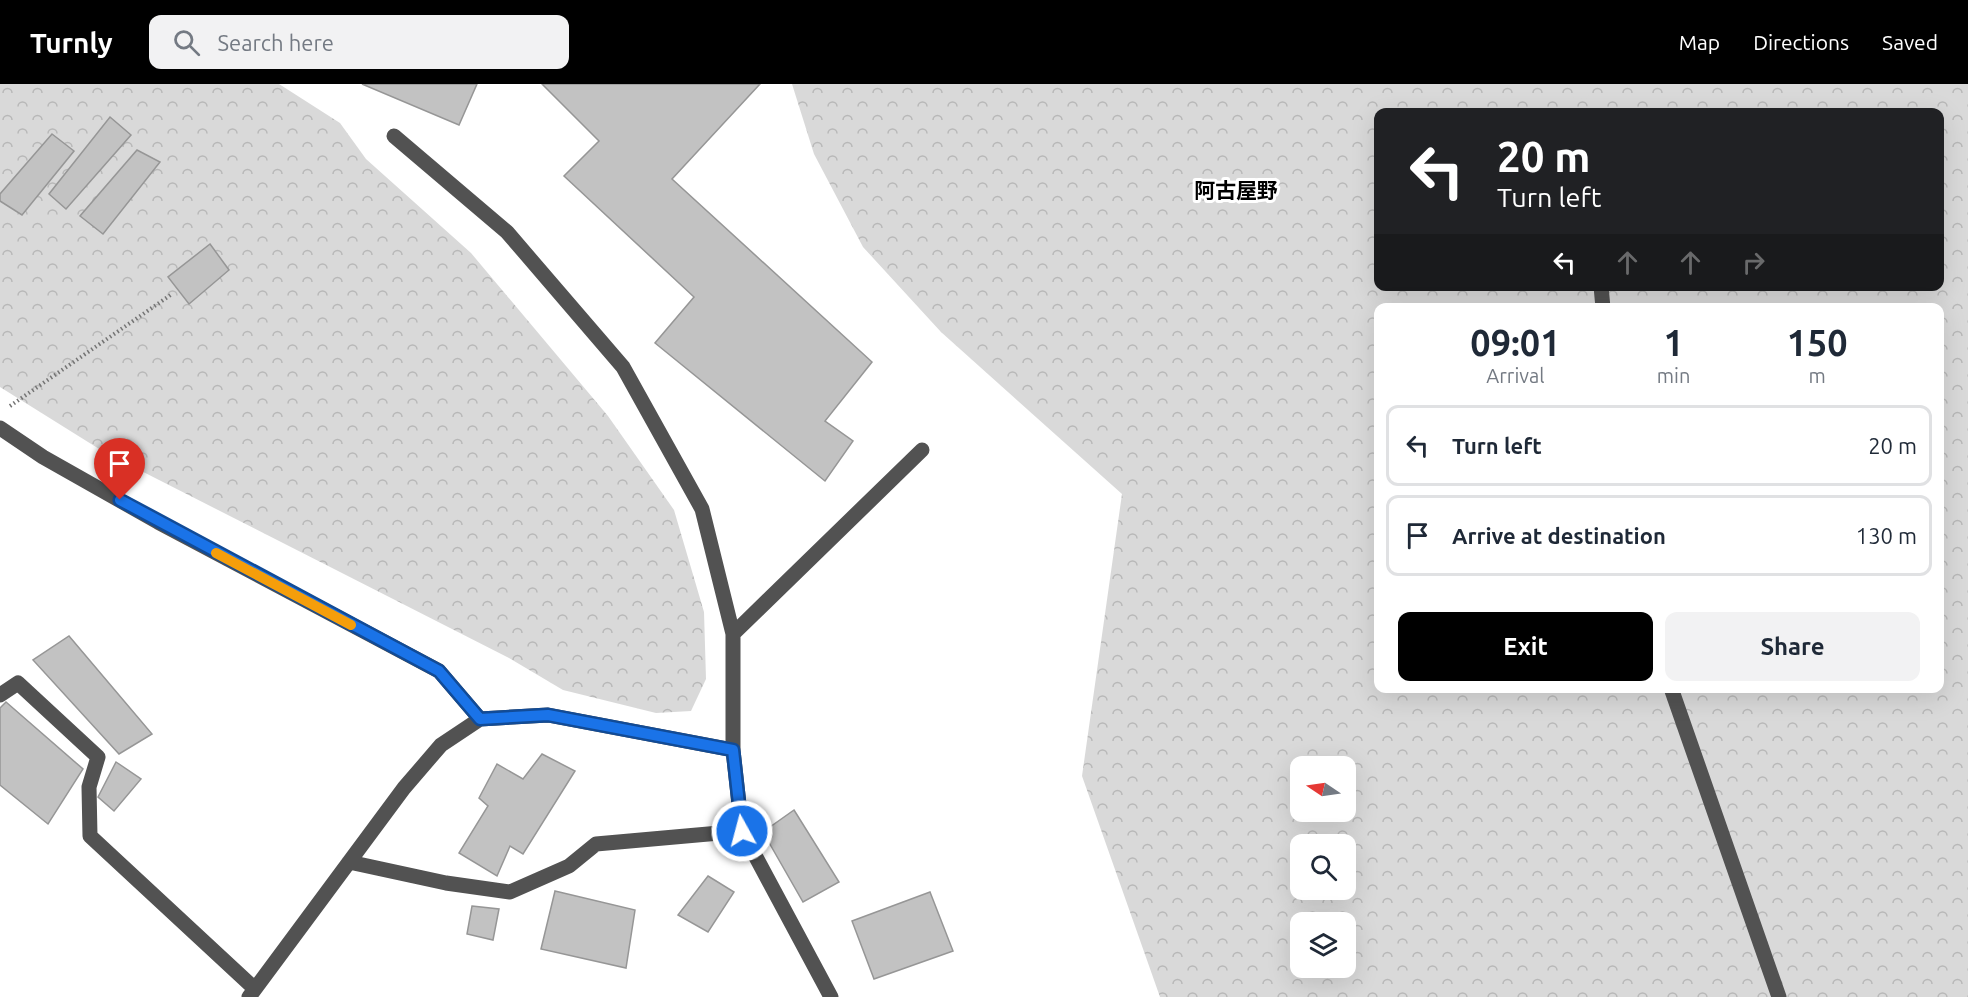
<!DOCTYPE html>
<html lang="en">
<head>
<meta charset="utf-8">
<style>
  body { margin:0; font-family:Ubuntu,"Noto Sans JP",sans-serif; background:#f2f2f3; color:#1f2937; height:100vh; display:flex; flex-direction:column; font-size:22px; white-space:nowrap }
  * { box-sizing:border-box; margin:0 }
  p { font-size:20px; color:#747a83 }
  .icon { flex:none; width:33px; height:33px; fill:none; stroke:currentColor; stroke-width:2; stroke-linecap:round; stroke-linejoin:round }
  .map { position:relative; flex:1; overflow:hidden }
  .drawer { position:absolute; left:1374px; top:219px; width:570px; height:390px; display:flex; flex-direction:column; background:#fff; border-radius:12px; box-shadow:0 6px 24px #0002 }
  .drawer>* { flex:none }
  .hud { position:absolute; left:1374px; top:24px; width:570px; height:183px; border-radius:12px; box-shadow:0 6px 24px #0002; background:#202124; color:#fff; overflow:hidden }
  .needle { width:39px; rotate:283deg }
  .controls { position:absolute; left:1290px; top:672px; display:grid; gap:12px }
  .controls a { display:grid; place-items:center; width:66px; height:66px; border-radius:12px; background:#fff; box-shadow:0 6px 24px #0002; font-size:30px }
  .pin { position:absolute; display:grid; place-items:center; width:51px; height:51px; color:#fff; margin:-62px -26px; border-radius:50% 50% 50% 0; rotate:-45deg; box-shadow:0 0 6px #0007 }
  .pin .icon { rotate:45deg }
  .me { position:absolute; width:66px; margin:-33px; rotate:353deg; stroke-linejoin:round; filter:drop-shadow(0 0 4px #0008) }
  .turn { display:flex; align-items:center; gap:21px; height:126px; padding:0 24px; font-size:27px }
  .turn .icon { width:78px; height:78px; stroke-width:2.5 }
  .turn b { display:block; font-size:42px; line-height:51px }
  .lanes { display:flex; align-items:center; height:57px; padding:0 24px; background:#0003; justify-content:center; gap:30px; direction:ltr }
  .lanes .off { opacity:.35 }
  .eta { display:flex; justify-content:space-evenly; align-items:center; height:102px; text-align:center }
  .eta b { font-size:36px; font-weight:700; line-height:42px }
  .primary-button { display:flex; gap:12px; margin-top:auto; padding:12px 24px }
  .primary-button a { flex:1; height:69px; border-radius:12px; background:#000; color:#fff; font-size:24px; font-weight:700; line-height:69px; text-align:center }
  .primary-button a+a { background:#f2f2f3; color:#1f2937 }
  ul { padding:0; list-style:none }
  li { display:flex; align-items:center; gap:18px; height:81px; margin:0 12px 9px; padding:0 12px; border:3px solid #e0e1e3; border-radius:12px }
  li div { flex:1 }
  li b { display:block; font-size:22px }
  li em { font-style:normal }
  header { display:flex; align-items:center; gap:36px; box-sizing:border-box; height:84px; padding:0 30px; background:#000; color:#fff }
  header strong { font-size:28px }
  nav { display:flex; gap:33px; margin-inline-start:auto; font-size:21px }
  .search { width:420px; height:54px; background:#f2f2f3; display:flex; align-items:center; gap:15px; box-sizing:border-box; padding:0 21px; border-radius:12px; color:#747a83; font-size:22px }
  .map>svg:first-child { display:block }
</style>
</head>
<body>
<header>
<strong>Turnly</strong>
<div class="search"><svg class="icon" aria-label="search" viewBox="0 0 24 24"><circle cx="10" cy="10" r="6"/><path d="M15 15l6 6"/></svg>Search here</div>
<nav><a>Map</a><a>Directions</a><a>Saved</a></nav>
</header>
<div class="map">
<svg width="1968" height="913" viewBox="0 0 1968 913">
  <defs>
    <pattern id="forest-crowns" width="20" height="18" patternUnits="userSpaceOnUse" patternTransform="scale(1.5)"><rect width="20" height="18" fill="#d9d9d9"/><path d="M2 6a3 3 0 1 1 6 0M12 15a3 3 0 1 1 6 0" fill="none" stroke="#b8b8b8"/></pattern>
  </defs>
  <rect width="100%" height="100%" fill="#fff"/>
  <path fill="url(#forest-crowns)" fill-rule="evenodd" d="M0 0H279L340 39 366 75 471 169 608 332 674 426 704 528 706 595 691 627 656 629 563 606 509 574 104 368 0 303Z
    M792 0H1968V913H1160L1082 692 1122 410 941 248 863 163 814 70ZM1378 28H1940V202H1378ZM1378 224H1940V604H1378ZM1300 682H1346V728H1300ZM1300 760H1346V806H1300ZM1300 838H1346V884H1300Z"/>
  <path fill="#c2c2c2" stroke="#969696" stroke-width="1.5" d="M362 0H477L459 41Z
    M542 0H760L672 95 872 278 825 337 853 357 825 397 655 259 694 213 564 92 599 57Z
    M110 33 131 51 66 125 49 110Z
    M52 50 74 67 22 131 0 117V110Z
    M137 66 160 78 103 150 80 132Z
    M210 160 229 186 189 220 168 193Z
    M69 552 152 650 119 670 33 576Z
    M6 618 83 685 48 740 0 701V624Z
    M542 670 575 687 523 770 510 762 497 792 459 769 488 722 479 714 497 680 523 695Z
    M116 678 141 695 114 727 98 713Z
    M794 726 839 798 803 818 763 748Z
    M708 792 734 808 708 848 678 831Z
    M555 807 635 826 626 884 541 865Z
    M930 808 953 867 874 895 852 837Z
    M472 822 499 825 493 856 467 850Z"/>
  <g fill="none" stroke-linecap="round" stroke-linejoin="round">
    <path stroke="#d9d9d9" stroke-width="15" stroke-dasharray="15 8" stroke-linecap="butt" d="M1580 0 1582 28"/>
    <path stroke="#747474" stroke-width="4" stroke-dasharray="1.5 3" stroke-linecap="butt" d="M10 322 172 210"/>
    <path stroke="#525252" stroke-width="15" d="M394 52 507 148 623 283 702 425 733 550V666L742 747 831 913
      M1601 202 1603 224
      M0 344 43 373 158 438 439 587 480 635
      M733 550 922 366
      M1671 604 1779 913
      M0 611 18 599 98 673 89 703 90 752 255 905
      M349 778 446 799 510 808 569 782 596 760 742 747
      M249 913 404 704 441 661 480 635 548 631 733 666"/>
  </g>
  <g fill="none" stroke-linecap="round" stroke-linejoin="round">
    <g stroke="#114b97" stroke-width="15">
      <path id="route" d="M120 416 439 587 480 635 548 631 733 666 742 747"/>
    </g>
    <use href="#route" stroke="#1a73e8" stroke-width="10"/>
    <path stroke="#f59e0b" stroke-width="10" d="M216 469 351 541"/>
  </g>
  <g text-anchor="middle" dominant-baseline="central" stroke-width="6" stroke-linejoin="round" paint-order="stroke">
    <g font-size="21" font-weight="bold" fill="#000" stroke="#fff">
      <text x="1236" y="106">阿古屋野</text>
    </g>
  </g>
</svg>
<div class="controls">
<a><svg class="needle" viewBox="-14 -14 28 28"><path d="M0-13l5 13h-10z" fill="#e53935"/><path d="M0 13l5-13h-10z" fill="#747a83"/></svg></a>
<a><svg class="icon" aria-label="search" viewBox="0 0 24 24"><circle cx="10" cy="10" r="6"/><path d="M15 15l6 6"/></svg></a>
<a><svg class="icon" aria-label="layers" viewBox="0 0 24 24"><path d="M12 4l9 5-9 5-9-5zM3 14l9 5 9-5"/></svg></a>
</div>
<div class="pin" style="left:120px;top:416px;background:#d93025"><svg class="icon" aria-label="arrive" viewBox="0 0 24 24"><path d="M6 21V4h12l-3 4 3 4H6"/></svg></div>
<svg class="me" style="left:742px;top:747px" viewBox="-20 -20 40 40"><circle r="17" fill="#1a73e8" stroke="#fff" stroke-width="3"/><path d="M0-11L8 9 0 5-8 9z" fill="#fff"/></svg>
<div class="hud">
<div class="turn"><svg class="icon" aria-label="left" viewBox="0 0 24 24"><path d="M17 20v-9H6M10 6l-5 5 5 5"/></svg><div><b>20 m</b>Turn left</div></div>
<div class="lanes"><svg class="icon" aria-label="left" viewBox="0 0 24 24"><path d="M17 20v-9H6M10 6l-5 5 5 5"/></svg><svg class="icon off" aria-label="ahead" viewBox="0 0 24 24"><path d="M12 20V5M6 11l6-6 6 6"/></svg><svg class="icon off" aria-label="ahead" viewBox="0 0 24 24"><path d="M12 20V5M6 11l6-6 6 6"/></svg><svg class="icon off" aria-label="right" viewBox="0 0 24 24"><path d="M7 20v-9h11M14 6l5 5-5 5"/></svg></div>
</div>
<section class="drawer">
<div class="eta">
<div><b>09:01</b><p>Arrival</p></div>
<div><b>1</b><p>min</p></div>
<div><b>150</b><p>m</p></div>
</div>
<ul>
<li><svg class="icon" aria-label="left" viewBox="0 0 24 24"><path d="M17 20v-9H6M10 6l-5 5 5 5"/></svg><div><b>Turn left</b></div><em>20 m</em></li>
<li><svg class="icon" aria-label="arrive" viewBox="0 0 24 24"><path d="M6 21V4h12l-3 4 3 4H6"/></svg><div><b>Arrive at destination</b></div><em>130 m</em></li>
</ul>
<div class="primary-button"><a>Exit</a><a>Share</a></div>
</section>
</div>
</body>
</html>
